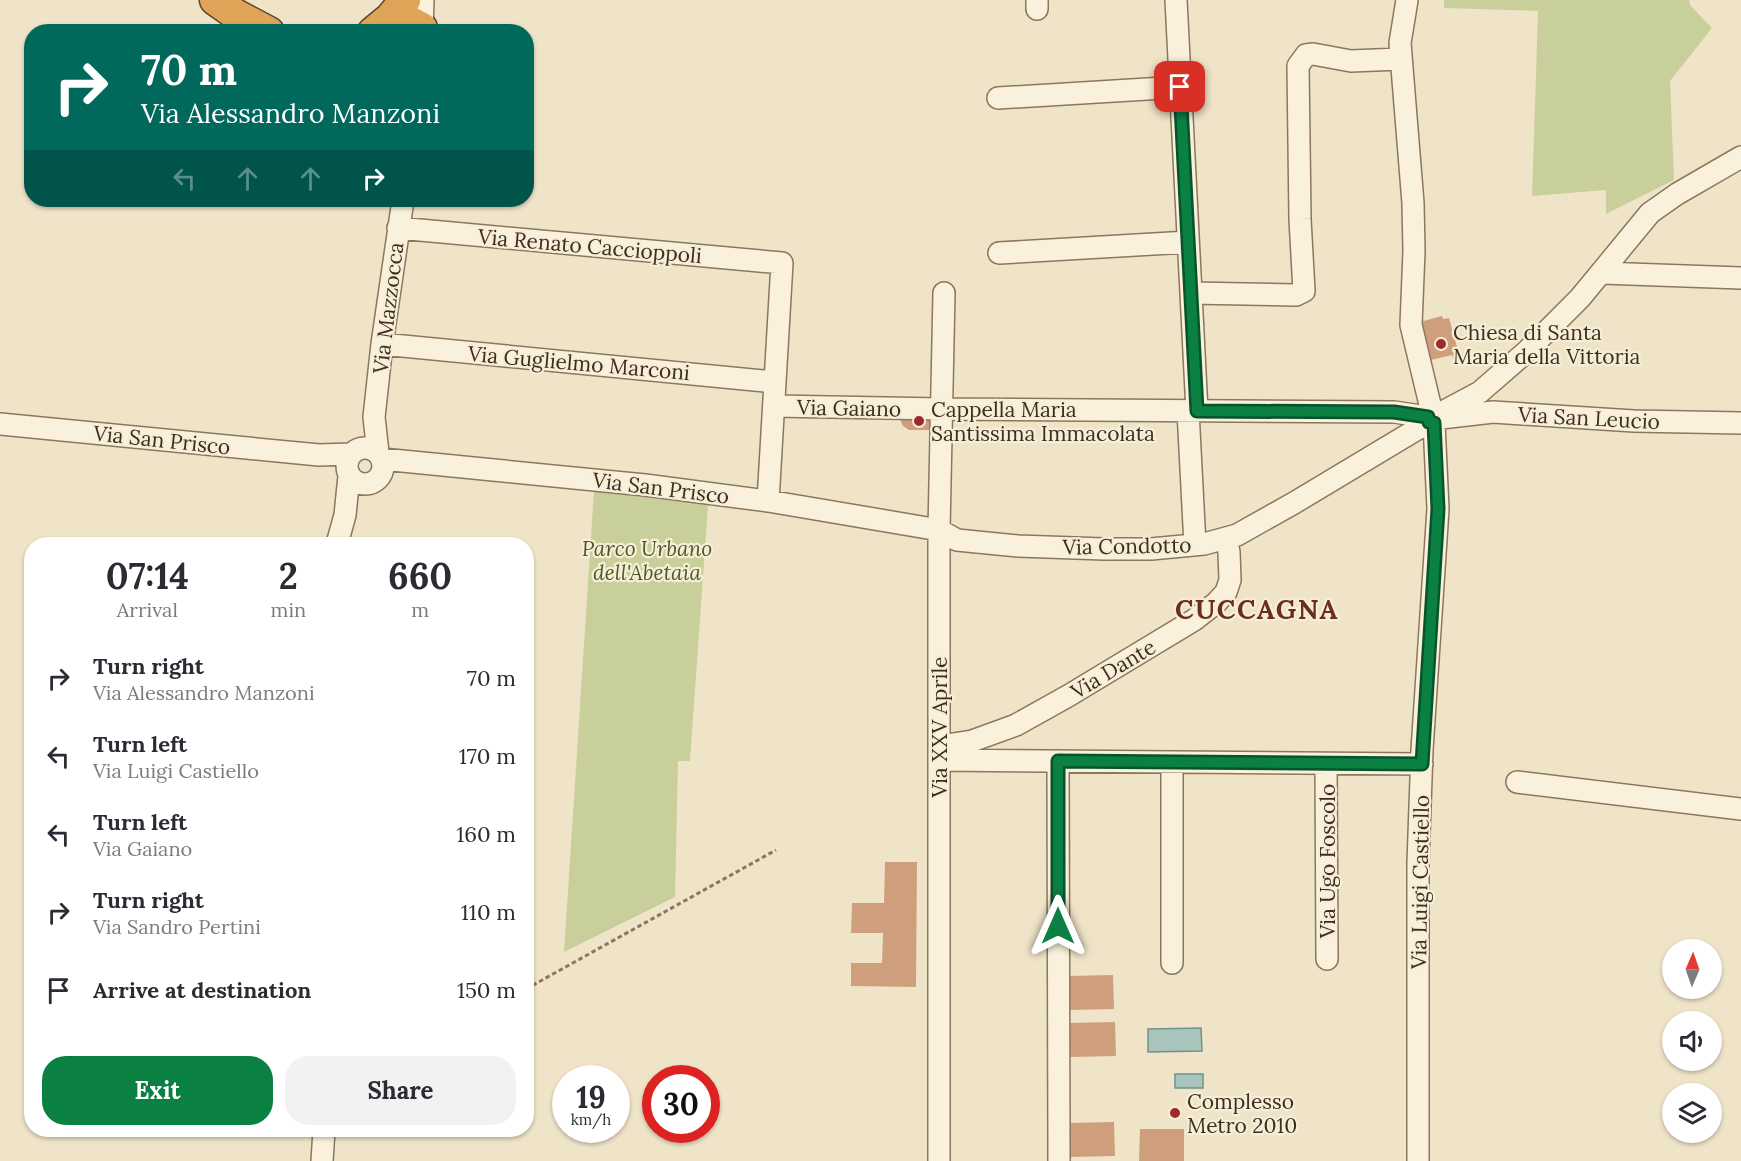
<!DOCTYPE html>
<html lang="en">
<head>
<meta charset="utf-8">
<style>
  body { margin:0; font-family:Lora,serif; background:#f2f2f3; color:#2b2b33; height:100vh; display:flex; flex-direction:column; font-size:22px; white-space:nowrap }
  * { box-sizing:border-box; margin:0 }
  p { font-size:20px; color:#7c7c81 }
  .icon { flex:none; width:33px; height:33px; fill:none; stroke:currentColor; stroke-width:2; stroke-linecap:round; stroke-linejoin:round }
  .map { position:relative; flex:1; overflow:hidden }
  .drawer { position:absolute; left:24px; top:537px; width:510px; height:600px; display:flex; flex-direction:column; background:#fff; border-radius:24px; box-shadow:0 2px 4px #0004 }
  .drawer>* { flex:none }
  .hud { position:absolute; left:24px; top:24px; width:510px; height:183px; border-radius:24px; box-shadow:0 2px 4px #0004; background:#00695c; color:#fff; overflow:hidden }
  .needle { width:39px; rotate:2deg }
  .buttons { position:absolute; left:1662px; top:939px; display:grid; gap:12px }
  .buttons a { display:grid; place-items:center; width:60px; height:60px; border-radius:50%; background:#fff; box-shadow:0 2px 4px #0004; font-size:30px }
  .speed { position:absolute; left:552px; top:1065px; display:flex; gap:12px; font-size:30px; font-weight:700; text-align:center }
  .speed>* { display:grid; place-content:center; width:78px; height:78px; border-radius:50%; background:#fff; box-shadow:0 2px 4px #0004; line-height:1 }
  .speed small { font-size:15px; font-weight:400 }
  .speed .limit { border:9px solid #d22; background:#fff; color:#111 }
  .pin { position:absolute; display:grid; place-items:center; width:51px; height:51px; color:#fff; margin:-26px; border-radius:12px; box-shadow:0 3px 9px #0006 }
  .me { position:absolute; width:66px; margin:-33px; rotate:0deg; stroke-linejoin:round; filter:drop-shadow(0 0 4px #0008) }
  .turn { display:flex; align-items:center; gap:21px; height:126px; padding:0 18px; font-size:27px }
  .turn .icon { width:78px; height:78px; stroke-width:2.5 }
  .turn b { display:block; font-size:42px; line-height:51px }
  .lanes { display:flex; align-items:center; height:57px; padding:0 18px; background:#0003; justify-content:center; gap:30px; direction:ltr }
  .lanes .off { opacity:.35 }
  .eta { display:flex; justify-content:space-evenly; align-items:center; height:102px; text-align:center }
  .eta b { font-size:36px; font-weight:800; line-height:42px }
  .action { display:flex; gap:12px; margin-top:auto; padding:12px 18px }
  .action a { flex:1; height:69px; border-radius:24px; background:#0b8043; color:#fff; font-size:24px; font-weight:800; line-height:69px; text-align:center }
  .action a+a { background:#f2f2f3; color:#2b2b33 }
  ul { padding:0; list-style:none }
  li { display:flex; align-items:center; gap:18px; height:78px; padding:0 18px }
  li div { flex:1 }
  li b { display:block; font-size:22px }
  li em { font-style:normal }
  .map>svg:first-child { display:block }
</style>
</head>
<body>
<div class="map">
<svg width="1741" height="1161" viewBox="0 0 1741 1161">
  <rect width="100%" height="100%" fill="#f0e4c8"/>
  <path fill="#c9cf9b" d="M1444 0H1689L1690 5 1712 28 1670 81 1674 180 1606 214V190L1532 196 1538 11 1444 8Z
    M594 491 708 505 690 761H678L675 897 564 952Z"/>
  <path fill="#a9c4bc" stroke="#6f938a" stroke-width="1.5" d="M1201 1028 1202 1051 1148 1052V1029Z
    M1175 1074H1203V1088H1175Z"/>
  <path fill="#cf9f7d" d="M1442 316 1443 319 1449 318 1460 358 1453 359 1452 355 1431 360 1430 359 1420 322Z
    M936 411V430H909L903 426 901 422V418Z
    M885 862H917L916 987 851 986V963H882L883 933H851L852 903H884Z
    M1113 975 1114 1009 1068 1010 1067 976Z
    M1115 1022 1116 1056 1070 1057 1069 1023Z
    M1114 1122 1115 1156 1069 1157 1068 1123Z
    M1140 1129H1184V1161H1139Z"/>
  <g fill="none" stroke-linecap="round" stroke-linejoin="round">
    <g stroke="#8d765c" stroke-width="24">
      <path id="minor" d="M1037 0V9
        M1176 0 1197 411
        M1407 0 1400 43 1413 203 1414 251 1411 325 1432 413
        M422 32 423 0
        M998 98 1180 87
        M398 228 782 263 768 501
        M999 253 1188 242
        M1602 273 1741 278
        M1191 293 1296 295 1304 291 1300 219 1298 66 1306 55 1313 54 1351 61 1400 59
        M382 344 775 382
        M774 406 941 409 1394 412 1428 417
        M1188 411 1195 545
        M1437 415 1480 392 1526 352 1580 298 1650 213 1677 194 1741 157
        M1441 418 1493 412 1634 421 1741 423
        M0 424 319 455 351 454
        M347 466a18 18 0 1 1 36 0a18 18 0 1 1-36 0Z
        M378 453 374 417 382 344 403 200
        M382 459 645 485 768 501 939 530 957 540 1018 546 1104 549H1151L1204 544 1237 535 1294 503 1429 422
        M337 544 345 515 349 476
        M940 746 972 741 1016 725 1068 696 1194 620 1216 603 1226 592 1230 580 1229 552 1226 538
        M940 760 1422 764
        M1058 761 1059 1161
        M1326 764 1327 959
        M1517 782 1741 809
        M1172 963V762
        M322 1161 324 1130
        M939 1161V530L944 293
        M1418 1161V863L1422 750 1438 509 1434 423"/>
    </g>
    <g stroke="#5b4430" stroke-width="33">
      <path id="highway" d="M215 0 235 14 269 32
        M390 18 407 20 422 28
        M373 32 390 18 405 0"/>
    </g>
    <path stroke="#8d765c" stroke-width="3" stroke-dasharray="4.5 3" stroke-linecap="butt" d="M526 989 776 850"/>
    <use href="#minor" stroke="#faf1dc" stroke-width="21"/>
    <use href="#highway" stroke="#e0a458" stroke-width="30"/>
  </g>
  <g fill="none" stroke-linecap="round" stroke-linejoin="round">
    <g stroke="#07532c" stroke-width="15">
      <path id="route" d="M1058 926V761L1422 764 1438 509 1434 423 1429 422 1428 417 1394 412 1197 411 1180 87"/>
    </g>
    <use href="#route" stroke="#0b8043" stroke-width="10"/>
  </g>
  <g fill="#9e2a2b" stroke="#f7eed8" stroke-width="2">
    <circle cx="1441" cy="344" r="6"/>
    <circle cx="919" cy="421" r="6"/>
    <circle cx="1175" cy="1113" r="6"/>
  </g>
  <g text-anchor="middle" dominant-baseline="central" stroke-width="4.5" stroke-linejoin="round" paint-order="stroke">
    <g font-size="21" fill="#3d2e20" stroke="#f7eed8">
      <text transform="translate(590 246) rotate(5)">Via Renato Caccioppoli</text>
      <text transform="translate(388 308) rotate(-83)">Via Mazzocca</text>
      <text transform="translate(579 363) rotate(5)">Via Guglielmo Marconi</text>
      <text transform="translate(849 408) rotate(1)">Via Gaiano</text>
      <text transform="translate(1589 418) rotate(3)">Via San Leucio</text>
      <text transform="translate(162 440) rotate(6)">Via San Prisco</text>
      <text transform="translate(661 488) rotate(7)">Via San Prisco</text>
      <text transform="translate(1127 546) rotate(-1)">Via Condotto</text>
      <text transform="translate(1113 669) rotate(-31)">Via Dante</text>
      <text transform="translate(939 727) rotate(-90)">Via XXV Aprile</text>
      <text transform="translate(1327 861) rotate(-90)">Via Ugo Foscolo</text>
      <text transform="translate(1420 882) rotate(-89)">Via Luigi Castiello</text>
    </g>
    <g font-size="21" fill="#3d2e20" stroke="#f7eed8" text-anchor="start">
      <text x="1453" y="332">Chiesa di Santa<tspan x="1453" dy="24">Maria della Vittoria</tspan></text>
      <text x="931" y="409">Cappella Maria<tspan x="931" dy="24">Santissima Immacolata</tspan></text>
      <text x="1187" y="1101">Complesso<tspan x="1187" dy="24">Metro 2010</tspan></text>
    </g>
    <g font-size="21" font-style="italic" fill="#4d5a26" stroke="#f7eed8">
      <text x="647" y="548">Parco Urbano<tspan x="647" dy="24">dell'Abetaia</tspan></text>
    </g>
    <g font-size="27" font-weight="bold" letter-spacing="1.5" fill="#6b2e1e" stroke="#f7eed8">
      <text x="1257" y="609">CUCCAGNA</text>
    </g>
  </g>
</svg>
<div class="buttons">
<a><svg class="needle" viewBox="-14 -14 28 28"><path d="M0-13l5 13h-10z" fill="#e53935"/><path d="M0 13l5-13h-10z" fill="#7c7c81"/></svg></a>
<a><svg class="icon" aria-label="sound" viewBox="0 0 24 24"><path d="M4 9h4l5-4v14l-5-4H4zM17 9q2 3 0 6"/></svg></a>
<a><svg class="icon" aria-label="layers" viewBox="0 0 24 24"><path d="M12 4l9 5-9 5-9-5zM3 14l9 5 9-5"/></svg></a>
</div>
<div class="speed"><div>19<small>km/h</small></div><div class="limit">30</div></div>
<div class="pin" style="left:1180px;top:87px;background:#d93025"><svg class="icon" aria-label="arrive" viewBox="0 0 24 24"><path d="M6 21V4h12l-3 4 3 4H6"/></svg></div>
<svg class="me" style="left:1058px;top:926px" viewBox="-20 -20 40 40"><path d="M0-17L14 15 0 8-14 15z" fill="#0b8043" stroke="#fff" stroke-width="4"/></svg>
<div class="hud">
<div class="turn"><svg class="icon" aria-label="right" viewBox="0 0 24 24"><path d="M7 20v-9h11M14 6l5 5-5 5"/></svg><div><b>70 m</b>Via Alessandro Manzoni</div></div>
<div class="lanes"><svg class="icon off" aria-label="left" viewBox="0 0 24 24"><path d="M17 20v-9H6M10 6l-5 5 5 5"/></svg><svg class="icon off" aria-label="ahead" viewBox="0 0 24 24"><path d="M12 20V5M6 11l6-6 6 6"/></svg><svg class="icon off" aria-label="ahead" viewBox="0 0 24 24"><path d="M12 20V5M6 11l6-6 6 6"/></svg><svg class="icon" aria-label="right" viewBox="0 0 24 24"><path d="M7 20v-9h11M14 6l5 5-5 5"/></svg></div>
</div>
<section class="drawer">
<div class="eta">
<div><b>07:14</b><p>Arrival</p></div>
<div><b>2</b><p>min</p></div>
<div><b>660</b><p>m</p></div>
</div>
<ul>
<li><svg class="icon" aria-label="right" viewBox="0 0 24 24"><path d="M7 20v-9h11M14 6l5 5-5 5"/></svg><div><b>Turn right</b><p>Via Alessandro Manzoni</p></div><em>70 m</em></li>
<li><svg class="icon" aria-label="left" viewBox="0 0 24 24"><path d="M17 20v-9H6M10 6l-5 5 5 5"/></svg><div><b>Turn left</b><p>Via Luigi Castiello</p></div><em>170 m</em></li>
<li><svg class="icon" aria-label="left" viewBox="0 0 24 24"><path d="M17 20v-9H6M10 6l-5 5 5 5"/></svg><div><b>Turn left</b><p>Via Gaiano</p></div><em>160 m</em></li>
<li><svg class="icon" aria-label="right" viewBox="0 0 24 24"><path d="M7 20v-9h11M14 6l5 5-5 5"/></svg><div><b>Turn right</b><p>Via Sandro Pertini</p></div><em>110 m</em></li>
<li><svg class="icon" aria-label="arrive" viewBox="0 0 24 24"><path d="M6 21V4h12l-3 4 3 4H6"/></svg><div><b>Arrive at destination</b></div><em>150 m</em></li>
</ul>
<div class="action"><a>Exit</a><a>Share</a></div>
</section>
</div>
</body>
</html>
